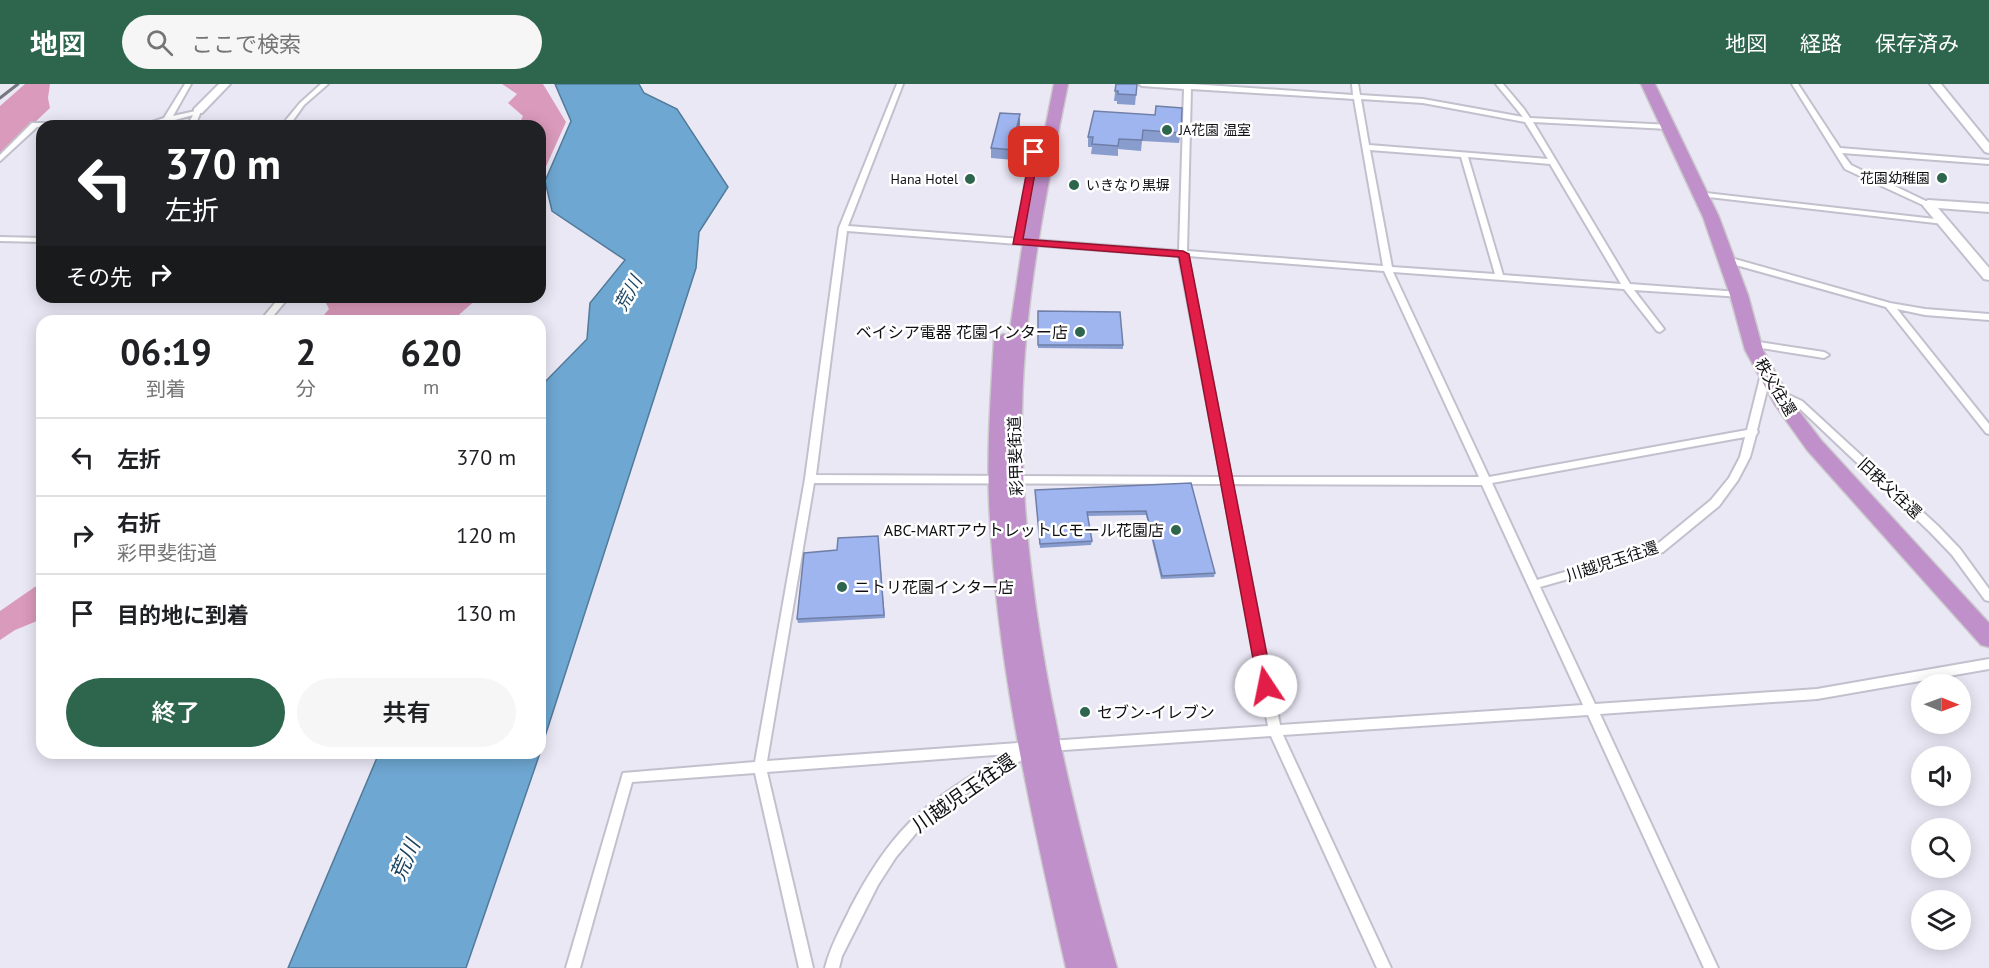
<!DOCTYPE html>
<html lang="ja">
<head>
<meta charset="utf-8">
<style>
  body { margin:0; font-family:"PT Sans","Noto Sans JP",sans-serif; background:#f6f6f6; color:#202124; height:100vh; display:flex; flex-direction:column; font-size:22px; white-space:nowrap }
  * { box-sizing:border-box; margin:0 }
  p { font-size:20px; color:#757577 }
  .icon { flex:none; width:33px; height:33px; fill:none; stroke:currentColor; stroke-width:2; stroke-linecap:round; stroke-linejoin:round }
  .map { position:relative; flex:1; overflow:hidden }
  .side { position:absolute; left:36px; top:231px; width:510px; height:444px; display:flex; flex-direction:column; background:#fff; border-radius:18px; box-shadow:0 3px 15px #0003 }
  .side>* { flex:none }
  .top-card { position:absolute; left:36px; top:36px; width:510px; height:183px; border-radius:18px; box-shadow:0 3px 15px #0003; background:#202124; color:#fff; overflow:hidden }
  .needle { width:39px; rotate:91deg }
  .controls { position:absolute; left:1911px; top:590px; display:grid; gap:12px }
  .controls a { display:grid; place-items:center; width:60px; height:60px; border-radius:50%; background:#fff; box-shadow:0 3px 15px #0003; font-size:30px }
  .pin { position:absolute; display:grid; place-items:center; width:51px; height:51px; color:#fff; margin:-26px; border-radius:12px; box-shadow:0 3px 9px #0006 }
  .me { position:absolute; width:66px; margin:-33px; rotate:349deg; stroke-linejoin:round; filter:drop-shadow(0 0 4px #0008) }
  .turn { display:flex; align-items:center; gap:21px; height:126px; padding:0 30px; font-size:27px }
  .turn .icon { width:78px; height:78px; stroke-width:2.5 }
  .turn b { display:block; font-size:42px; line-height:51px }
  .then { display:flex; align-items:center; height:57px; padding:0 30px; background:#0003; gap:12px; font-size:22px }
  .eta { display:flex; justify-content:space-evenly; align-items:center; height:102px; text-align:center }
  .eta b { font-size:36px; font-weight:600; line-height:42px }
  .cta { display:flex; gap:12px; margin-top:auto; padding:12px 30px }
  .cta a { flex:1; height:69px; border-radius:36px; background:#2d654d; color:#fff; font-size:24px; font-weight:600; line-height:69px; text-align:center }
  .cta a+a { background:#f6f6f6; color:#202124 }
  ul { padding:0; list-style:none }
  li { display:flex; align-items:center; gap:18px; height:78px; padding:0 30px; border-top:2px solid #e0e0e0 }
  li div { flex:1 }
  li b { display:block; font-size:22px }
  li em { font-style:normal }
  header { display:flex; align-items:center; gap:36px; box-sizing:border-box; height:84px; padding:0 30px; background:#2d654d; color:#fff }
  header strong { font-size:28px }
  nav { display:flex; gap:33px; margin-inline-start:auto; font-size:21px }
  .search { width:420px; height:54px; background:#f6f6f6; display:flex; align-items:center; gap:15px; box-sizing:border-box; padding:0 21px; border-radius:33px; color:#757577; font-size:22px }
  .map>svg:first-child { display:block }
</style>
</head>
<body>
<header>
<strong>地図</strong>
<div class="search"><svg class="icon" aria-label="search" viewBox="0 0 24 24"><circle cx="10" cy="10" r="6"/><path d="M15 15l6 6"/></svg>ここで検索</div>
<nav><a>地図</a><a>経路</a><a>保存済み</a></nav>
</header>
<div class="map">
<svg width="1989" height="884" viewBox="0 0 1989 884">
  <rect width="100%" height="100%" fill="#ebe8f6"/>
  <path fill="#da9abb" d="M25 0H50L48 14 50 24 0 71V22Z
    M502 0H543L566 38 540 96V42H518L523 32 508 19 517 10Z
    M328 213H479L452 237H319L329 225 325 217Z
    M42 498V535L15 546 0 556V527Z"/>
  <path fill="#6ea7d2" stroke="#527a99" stroke-width="1.5" d="M555 0H639L644 9 677 25 728 103 699 148 696 184 540 668V303L587 255 590 219 625 176 552 127 545 97 571 37Z
    M379 669H540L466 884H288Z"/>
  <g fill="none" stroke-linecap="round" stroke-linejoin="round">
    <g stroke="#c2c0cd" stroke-width="4">
      <path id="street" d="M185 0H191L173 32 200 26 201 27 195 42H187L193 31 153 42H42L37 43 0 77V71L32 39H149L164 34Z
        M321 0H328L304 21 289 42H281L300 19Z
        M897 0H903L848 142 1179 167 1184 5 1142 2 1139 0H1191L1353 11 1352 0H1358L1360 11 1423 15 1523 33 1496 0H1503L1524 25 1530 34 1671 41V45H1668L1533 38 1630 200 1739 208 1742 209V213L1634 206 1664 245 1660 248 1657 247 1624 205 1393 188 1489 393 1747 346 1761 290 1766 287 1771 290 1757 346 1758 348 1756 351 1750 373 1738 396 1719 422 1663 468 1540 503 1595 620 1817 605 1989 575V585L1817 615 1600 630 1718 884H1704L1588 631 1283 651 1391 884H1377L1271 652 1049 667 1045 666 1043 662 1045 658 1049 657 1268 642 1222 400 814 399 767 677 1033 658 1037 659 1039 663 1037 667 965 710 918 747 896 773 878 801 842 872 839 884H825C830 863 841 844 850 825 866 794 885 763 910 738 938 711 974 690 1008 670L767 688 813 884H799L755 689 632 698 580 884H566L623 689 755 678 805 395 839 144ZM1191 5 1354 15 1383 182 1187 167ZM1361 15 1423 19 1525 38 1548 75 1369 61ZM1370 66 1461 73 1495 190 1392 183ZM1468 73 1550 80 1621 200 1503 191ZM847 147 1179 172 1221 393 816 391ZM1188 172 1384 187 1479 393H1231ZM1745 353 1740 373 1729 394 1711 416 1655 462 1537 496 1492 399ZM1232 400 1482 401 1583 621 1280 641Z
        M1792 0H1798L1840 64 1989 76V80L1842 69 1851 81 1932 120 1931 122H1925L1845 85Z
        M1697 108 1944 136 1948 138 1944 140 1700 112H1697Z
        M0 153 42 154V158L0 157Z
        M1725 174H1731L1890 219 1925 225 1989 230V236L1925 231 1897 225 1989 340V350L1986 349 1886 223 1725 178Z
        M280 213H289L269 237H260Z
        M1752 257 1824 268 1829 271 1824 274 1749 262 1748 260Z
        M1780 307 1802 317 1938 442 1960 465 1989 505V517L1985 516 1952 471 1930 448 1796 321 1777 312 1775 310Z"/>
    </g>
    <g stroke="#c2c0cd" stroke-width="4">
      <path id="secondary" d="M219 0H230L202 29H194V25Z
        M1930 0H1941L1989 59V69L1985 68Z
        M1928 116 1989 120V128L1938 124 1989 184V196L1984 195 1924 123 1922 120Z"/>
    </g>
    <g stroke="#cacacb" stroke-width="3">
      <path id="highway" d="M1054 0H1068C1046 108 1024 217 1022 327 1020 513 1067 706 1117 884H1066C1031 730 995 573 989 415 987 362 991 309 994 256L1003 250 1009 252 1024 151Z
        M1641 0H1655L1719 133 1748 211 1763 266 1792 318 1821 356 1989 539V563L1981 561 1807 366 1775 321 1745 266 1730 211 1703 133Z"/>
    </g>
    <use href="#street" fill="#fff" fill-rule="evenodd"/>
    <use href="#secondary" fill="#fff" fill-rule="evenodd"/>
    <use href="#highway" fill="#c090cb" fill-rule="evenodd"/>
    <path stroke="#77757e" stroke-width="3" d="M0 14 18 0"/>
  </g>
  <path fill="#899cce" d="M1116 0H1137L1135 21 1117 20V17H1114Z
    M1094 27 1181 49 1179 59 1142 57 1141 67 1118 65V72L1091 70 1092 63H1088V53Z
    M1020 30V40L1016 55 1017 65 1014 76 991 74V64Z
    M1038 227 1123 261V265L1038 264Z
    M1191 399 1215 489 1214 493 1161 495 1146 431 1087 432 1092 457 1091 461 1040 464 1035 406Z
    M878 452 885 534 798 539 797 535 837 466Z"/>
  <path fill="#6f7fa7" d="M1020 30V40L1014 65V55Z
    M1017 55V65L1014 76V66Z"/>
  <path fill="#9fb5ef" stroke="#6f7fa7" stroke-width="1.5" d="M1116 0H1137L1136 11 1118 10V7H1115Z
    M1156 22 1182 24 1181 49 1143 46 1142 56 1119 55 1118 62 1092 60 1093 53H1088L1094 27 1155 31Z
    M1000 29 1020 30 1014 55H1017L1014 66 991 64Z
    M1038 227 1120 228 1123 261H1038Z
    M1191 399 1215 489 1162 492 1146 427 1087 428 1092 457 1040 460 1035 406Z
    M878 452 884 531 797 535 804 469 837 466 838 454Z"/>
  <path fill="#e11d48" stroke="#92132f" stroke-width="1.5" d="M1031 65 1039 68 1023 155 1183 167 1189 170 1273 602 1271 607H1260L1258 602 1179 173 1013 160Z"/>
  <g fill="#2d654d" stroke="#fff" stroke-width="2">
    <circle cx="1167" cy="46" r="6"/>
    <circle cx="1942" cy="94" r="6"/>
    <circle cx="970" cy="95" r="6"/>
    <circle cx="1074" cy="101" r="6"/>
    <circle cx="1080" cy="248" r="6"/>
    <circle cx="1176" cy="446" r="6"/>
    <circle cx="842" cy="503" r="6"/>
    <circle cx="1085" cy="628" r="6"/>
  </g>
  <g text-anchor="middle" dominant-baseline="central" stroke-width="5" stroke-linejoin="round" paint-order="stroke">
    <g font-size="14" fill="#101014" stroke="#fff" text-anchor="start">
      <text x="1179" y="46">JA花園 温室</text>
      <text x="1930" y="94" text-anchor="end">花園幼稚園</text>
      <text x="958" y="95" text-anchor="end">Hana Hotel</text>
      <text x="1086" y="101">いきなり黒塀</text>
    </g>
    <g font-size="16" fill="#101014" stroke="#fff" text-anchor="end">
      <text x="1068" y="248">ベイシア電器 花園インター店</text>
      <text x="1164" y="446">ABC-MARTアウトレットLCモール花園店</text>
      <text x="854" y="503" text-anchor="start">ニトリ花園インター店</text>
      <text x="1097" y="628" text-anchor="start">セブン-イレブン</text>
    </g>
    <g font-size="16" fill="#101014" stroke="#fff">
      <text transform="translate(1776 303) rotate(59)">秩父往還</text>
      <text transform="translate(1015 372) rotate(-92)">彩甲斐街道</text>
      <text transform="translate(1890 404) rotate(43)">旧秩父往還</text>
      <text transform="translate(1612 477) rotate(-18)">川越児玉往還</text>
    </g>
    <g font-size="18" font-style="italic" fill="#184462" stroke="#fff">
      <text transform="translate(628 209) rotate(-61)">荒川</text>
    </g>
    <g font-size="20" fill="#101014" stroke="#fff">
      <text transform="translate(964 709) rotate(-35)">川越児玉往還</text>
    </g>
    <g font-size="21" font-style="italic" fill="#184462" stroke="#fff">
      <text transform="translate(405 776) rotate(-66)">荒川</text>
    </g>
  </g>
</svg>
<div class="controls">
<a><svg class="needle" viewBox="-14 -14 28 28"><path d="M0-13l5 13h-10z" fill="#e53935"/><path d="M0 13l5-13h-10z" fill="#757577"/></svg></a>
<a><svg class="icon" aria-label="sound" viewBox="0 0 24 24"><path d="M4 9h4l5-4v14l-5-4H4zM17 9q2 3 0 6"/></svg></a>
<a><svg class="icon" aria-label="search" viewBox="0 0 24 24"><circle cx="10" cy="10" r="6"/><path d="M15 15l6 6"/></svg></a>
<a><svg class="icon" aria-label="layers" viewBox="0 0 24 24"><path d="M12 4l9 5-9 5-9-5zM3 14l9 5 9-5"/></svg></a>
</div>
<div class="pin" style="left:1034px;top:68px;background:#d93025"><svg class="icon" aria-label="arrive" viewBox="0 0 24 24"><path d="M6 21V4h12l-3 4 3 4H6"/></svg></div>
<svg class="me" style="left:1266px;top:602px" viewBox="-20 -20 40 40"><circle r="19" fill="#fff"/><path d="M0-13L10 11 0 6-10 11z" fill="#e11d48"/></svg>
<div class="top-card">
<div class="turn"><svg class="icon" aria-label="left" viewBox="0 0 24 24"><path d="M17 20v-9H6M10 6l-5 5 5 5"/></svg><div><b>370 m</b>左折</div></div>
<div class="then">その先<svg class="icon" aria-label="right" viewBox="0 0 24 24"><path d="M7 20v-9h11M14 6l5 5-5 5"/></svg></div>
</div>
<section class="side">
<div class="eta">
<div><b>06:19</b><p>到着</p></div>
<div><b>2</b><p>分</p></div>
<div><b>620</b><p>m</p></div>
</div>
<ul>
<li><svg class="icon" aria-label="left" viewBox="0 0 24 24"><path d="M17 20v-9H6M10 6l-5 5 5 5"/></svg><div><b>左折</b></div><em>370 m</em></li>
<li><svg class="icon" aria-label="right" viewBox="0 0 24 24"><path d="M7 20v-9h11M14 6l5 5-5 5"/></svg><div><b>右折</b><p>彩甲斐街道</p></div><em>120 m</em></li>
<li><svg class="icon" aria-label="arrive" viewBox="0 0 24 24"><path d="M6 21V4h12l-3 4 3 4H6"/></svg><div><b>目的地に到着</b></div><em>130 m</em></li>
</ul>
<div class="cta"><a>終了</a><a>共有</a></div>
</section>
</div>
</body>
</html>
